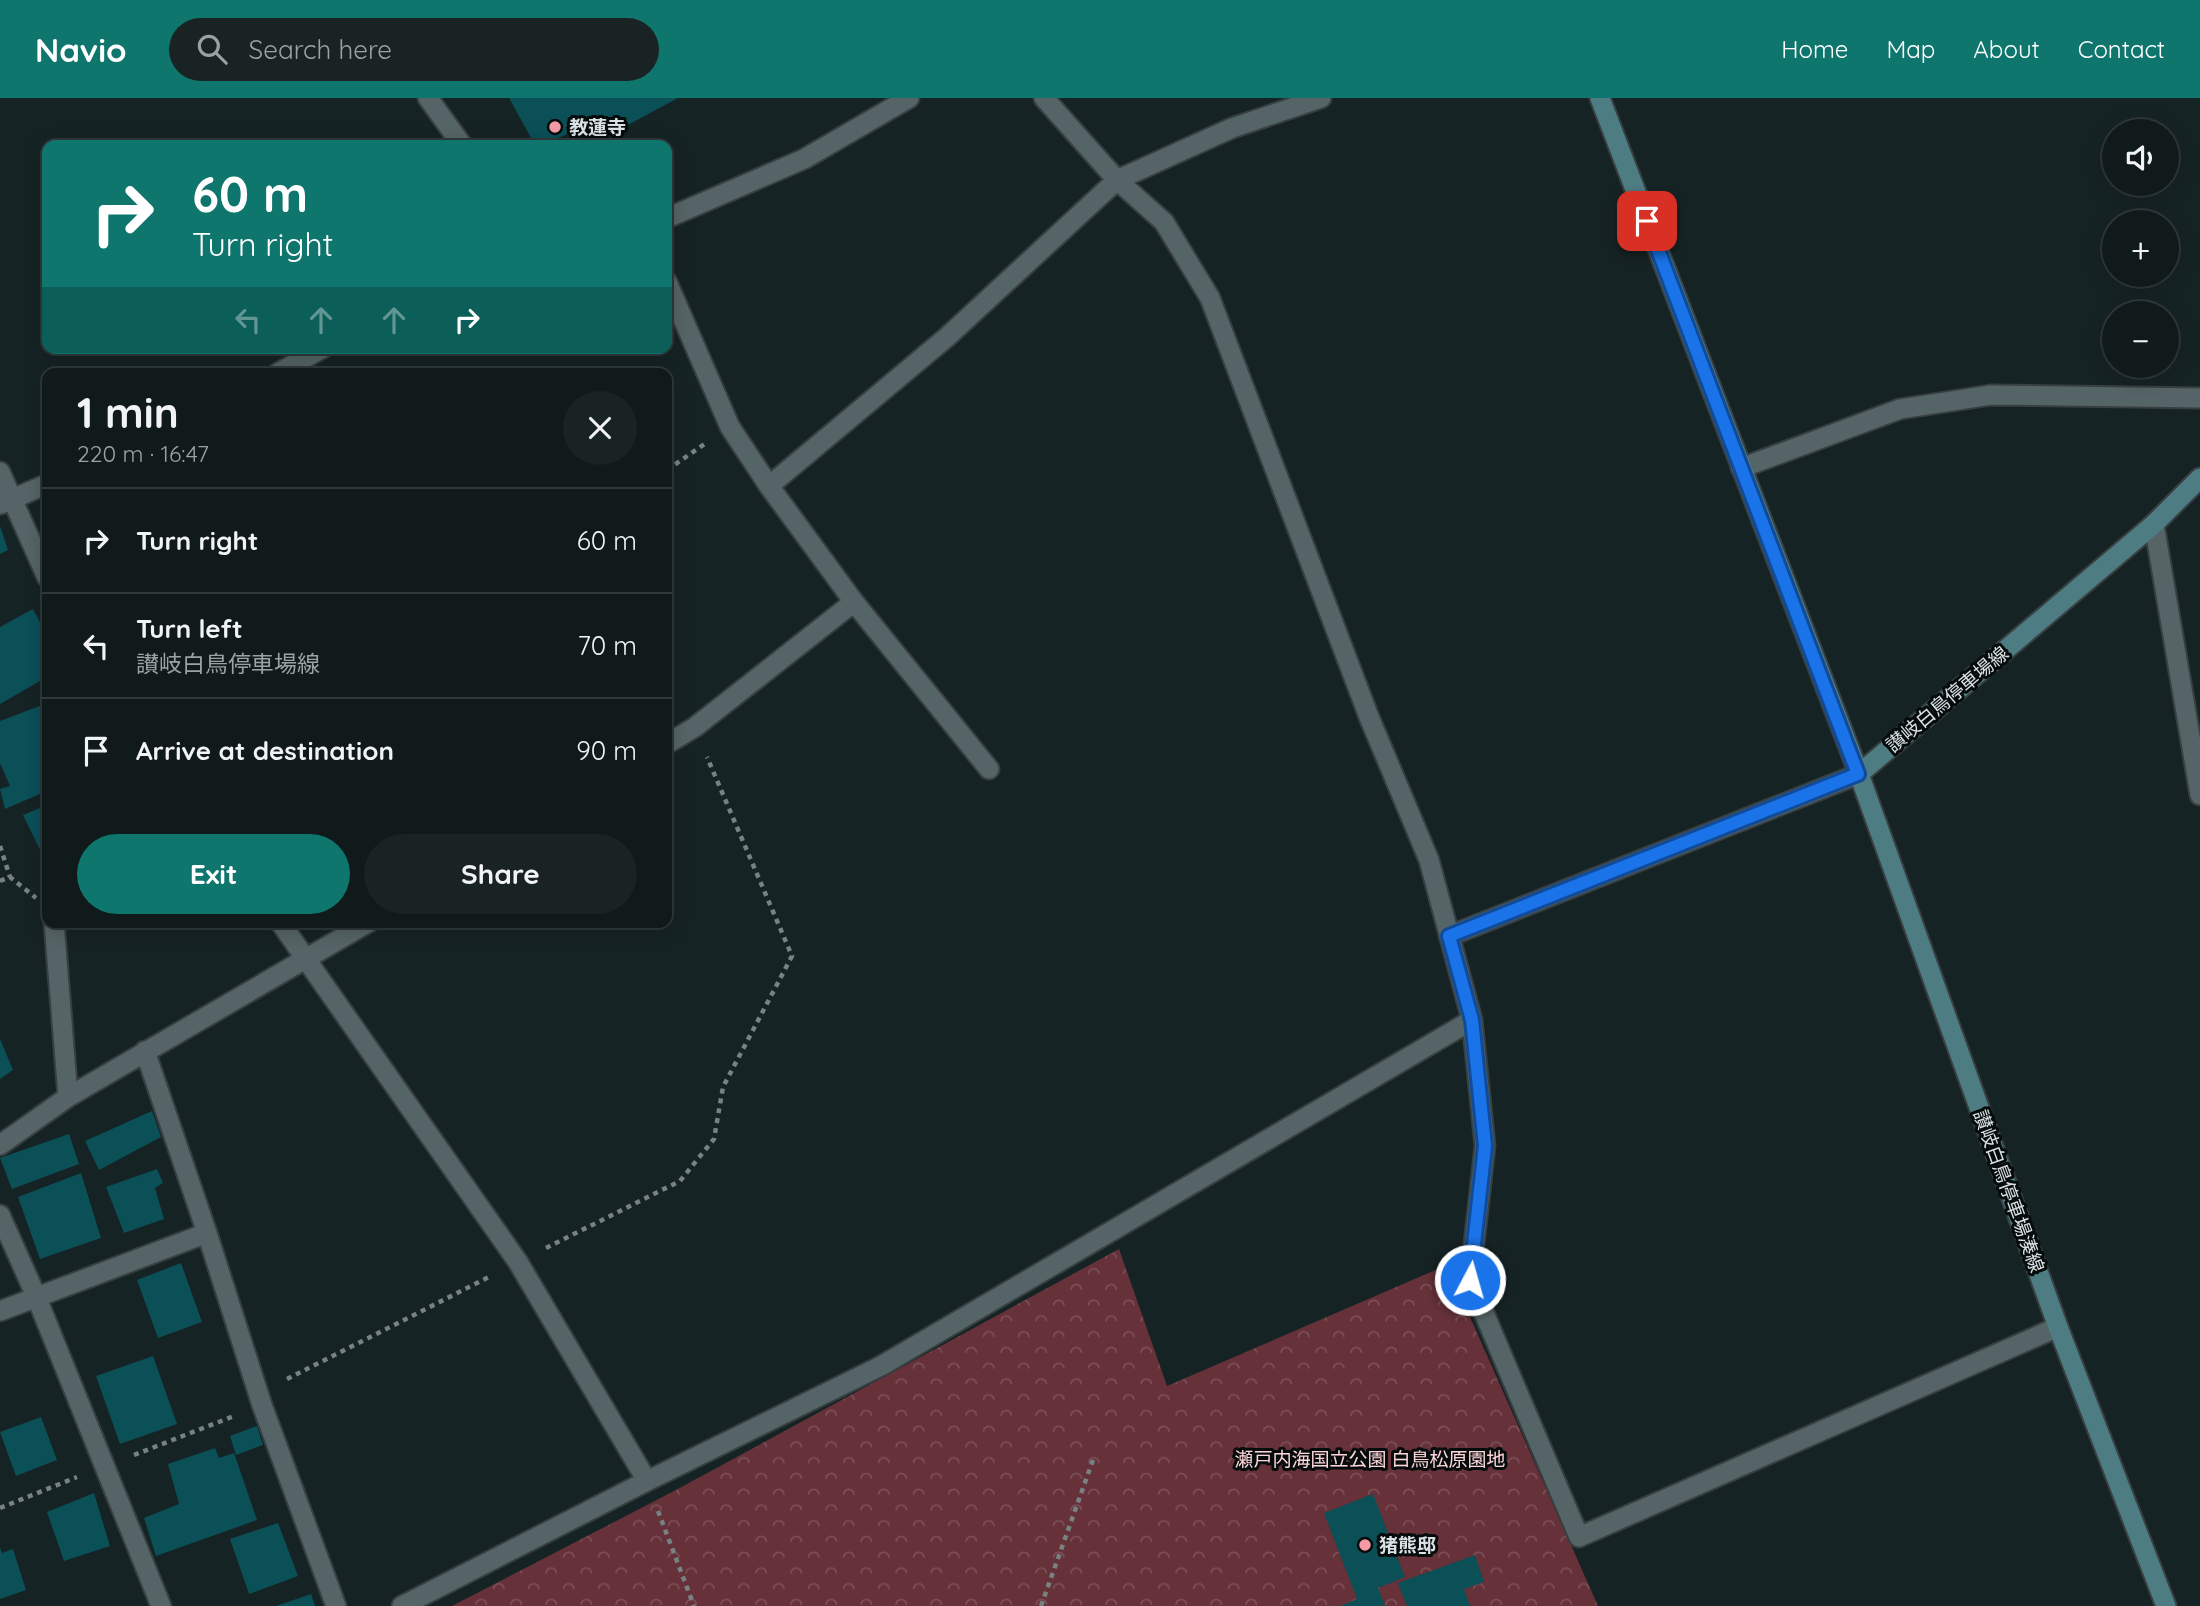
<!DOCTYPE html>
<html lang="en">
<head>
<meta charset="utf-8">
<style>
  body { margin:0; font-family:Quicksand,"Noto Sans JP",sans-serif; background:#192324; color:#f1f3f6; height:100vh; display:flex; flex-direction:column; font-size:26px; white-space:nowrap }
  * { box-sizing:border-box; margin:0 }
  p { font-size:23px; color:#9ca1a3 }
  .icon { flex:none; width:38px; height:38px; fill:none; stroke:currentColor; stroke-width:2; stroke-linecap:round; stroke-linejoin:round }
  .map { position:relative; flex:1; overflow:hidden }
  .side { position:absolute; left:42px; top:270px; width:630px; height:560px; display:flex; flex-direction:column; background:#101a1b; border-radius:14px; box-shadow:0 4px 18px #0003,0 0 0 2px #30383a }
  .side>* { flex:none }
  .top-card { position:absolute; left:42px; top:42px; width:630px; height:214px; border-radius:14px; box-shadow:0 4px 18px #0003,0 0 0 2px #30383a; background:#0f766e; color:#fff; overflow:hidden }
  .controls { position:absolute; left:2102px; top:21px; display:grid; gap:14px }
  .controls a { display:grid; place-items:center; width:77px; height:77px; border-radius:50%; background:#101a1b; box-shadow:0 4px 18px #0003,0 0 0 2px #30383a; font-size:35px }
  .pin { position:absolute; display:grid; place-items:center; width:60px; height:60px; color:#fff; margin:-30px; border-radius:14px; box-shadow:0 4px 10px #0006 }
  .me { position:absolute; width:77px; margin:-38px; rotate:6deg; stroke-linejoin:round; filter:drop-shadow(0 0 5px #0008) }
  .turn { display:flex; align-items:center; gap:24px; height:147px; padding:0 35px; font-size:32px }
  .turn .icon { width:91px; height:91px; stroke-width:2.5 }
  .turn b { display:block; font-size:49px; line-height:60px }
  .lanes { display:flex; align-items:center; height:66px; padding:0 35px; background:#0003; justify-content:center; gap:35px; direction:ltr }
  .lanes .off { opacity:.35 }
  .round { display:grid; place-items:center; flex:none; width:74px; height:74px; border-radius:37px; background:#192324 }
  .head { display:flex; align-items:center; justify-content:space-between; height:119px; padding:0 35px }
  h1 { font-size:42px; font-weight:800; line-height:52px }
  .cta { display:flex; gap:14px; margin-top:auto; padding:14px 35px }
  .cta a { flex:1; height:80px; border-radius:42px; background:#0f766e; color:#fff; font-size:28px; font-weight:800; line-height:80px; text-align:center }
  .cta a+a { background:#192324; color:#f1f3f6 }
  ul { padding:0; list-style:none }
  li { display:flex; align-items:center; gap:21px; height:105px; padding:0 35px; border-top:2px solid #30383a }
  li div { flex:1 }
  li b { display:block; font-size:26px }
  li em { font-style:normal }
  header { display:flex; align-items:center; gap:42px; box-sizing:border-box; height:98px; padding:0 35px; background:#0f766e; color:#fff }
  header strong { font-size:33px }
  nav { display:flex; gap:38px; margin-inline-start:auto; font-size:24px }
  .search { width:490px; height:63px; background:#192324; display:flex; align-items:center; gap:18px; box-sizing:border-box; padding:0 24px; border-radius:38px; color:#9ca1a3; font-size:26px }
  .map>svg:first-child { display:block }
</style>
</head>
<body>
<header>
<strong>Navio</strong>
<div class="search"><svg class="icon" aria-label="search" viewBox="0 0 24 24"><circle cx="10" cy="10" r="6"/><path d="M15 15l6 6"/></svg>Search here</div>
<nav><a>Home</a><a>Map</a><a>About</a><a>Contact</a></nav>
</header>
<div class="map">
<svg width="2200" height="1508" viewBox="0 0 2200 1508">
  <defs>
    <pattern id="forest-crowns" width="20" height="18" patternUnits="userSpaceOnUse" patternTransform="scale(1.75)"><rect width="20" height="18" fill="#663139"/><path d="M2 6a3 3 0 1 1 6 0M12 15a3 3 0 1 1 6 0" fill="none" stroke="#7b4f56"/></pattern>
  </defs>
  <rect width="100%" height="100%" fill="#162324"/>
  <path fill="url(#forest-crowns)" d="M1119 1151 1167 1288 1447 1167 1598 1508H452L676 1392Z"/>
  <path fill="#0b4f57" d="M509 0H678L611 36 603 22 540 47H535Z
    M0 428 8 452 0 456Z
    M33 511 47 537V579L0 606V529Z
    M45 606 47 610V693L5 711 0 691 10 688 0 665V623Z
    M47 707V766L23 717Z
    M0 941 13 972 0 981Z
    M152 1013 161 1039 99 1072 85 1043Z
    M69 1036 79 1066 12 1091 0 1060Z
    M157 1071 163 1085 155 1090 164 1121 124 1135 106 1089Z
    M81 1075 101 1140 40 1161 18 1099Z
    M181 1165 202 1224 158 1240 137 1182Z
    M153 1258 177 1326 120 1346 96 1278Z
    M41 1319 57 1362 16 1378 0 1334Z
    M257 1328 263 1347 236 1357 230 1338Z
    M215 1350 219 1360 234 1355 257 1422 156 1458 144 1420 179 1406 168 1366Z
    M94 1395 110 1448 64 1463 47 1414Z
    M1373 1396 1405 1479 1378 1490 1385 1508H1340L1357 1501 1324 1415Z
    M278 1425 298 1478 249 1496 230 1441Z
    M0 1449 2 1455 13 1451 26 1492 0 1501Z
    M1475 1457 1484 1484 1464 1491 1470 1508H1407L1398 1485Z
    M311 1496 315 1508H276Z"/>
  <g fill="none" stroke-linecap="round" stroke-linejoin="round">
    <g stroke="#373f41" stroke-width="23">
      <path id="minor" d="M428 0 462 47
        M1044 0 1117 82 1164 124 1210 200 1369 619 1429 762 1472 922 1485 1048 1470 1182 1579 1439 2058 1229
        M667 120 804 61 909 0
        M667 184 730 329 769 388 854 504 989 671
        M278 275 323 250
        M1741 370 1900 311 1991 297 2200 300
        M0 374 47 479
        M769 388 947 239 1117 82 1232 30 1321 0
        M1 406 47 386
        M2154 426 2200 697
        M667 646 695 629 854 504
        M54 824 68 999
        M280 824 518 1164 647 1383
        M1449 838 1859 676
        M145 953 207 1135 262 1307 336 1508
        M0 1047 68 999 369 824
        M0 1117 36 1198 161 1508
        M0 1213 207 1135
        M402 1508 647 1383 881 1268 1472 922"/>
    </g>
    <g stroke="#373f41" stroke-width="23">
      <path id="secondary" d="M1600 0 1859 676 2058 1229 2166 1508
        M1859 676 2154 426 2200 380"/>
    </g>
    <path stroke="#778283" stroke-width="4.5" stroke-dasharray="5 5" stroke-linecap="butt" d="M667 372 706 345
      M0 748 10 779
      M0 783 10 779 36 800
      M546 1150 680 1083 714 1041 723 989 792 858 707 659
      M287 1281 491 1178
      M134 1357 234 1318
      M0 1410 77 1379
      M658 1413 694 1508
      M1041 1508 1093 1362"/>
    <use href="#minor" stroke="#556466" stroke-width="19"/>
    <use href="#secondary" stroke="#4d7c82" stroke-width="19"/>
  </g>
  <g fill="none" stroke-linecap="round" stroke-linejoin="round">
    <g stroke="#114b97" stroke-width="18">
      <path id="route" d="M1470 1182 1485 1048 1472 922 1449 838 1858 676 1647 123"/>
    </g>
    <use href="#route" stroke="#1a73e8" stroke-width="12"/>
  </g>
  <g fill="#f49aa4" stroke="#060b0c" stroke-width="2.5">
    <circle cx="555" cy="29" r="7"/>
    <circle cx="1365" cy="1447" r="7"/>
  </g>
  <g text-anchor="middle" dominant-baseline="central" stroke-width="6" stroke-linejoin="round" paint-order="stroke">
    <g font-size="19" font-weight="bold" fill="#dae2e4" stroke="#060b0c" text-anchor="start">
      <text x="569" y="29">教蓮寺</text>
      <text x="1379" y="1447">猪熊邸</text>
    </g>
    <g font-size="19" fill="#dae2e4" stroke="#060b0c">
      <text transform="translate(1947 601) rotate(-40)">讃岐白鳥停車場線</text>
      <text transform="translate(2009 1093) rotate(70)">讃岐白鳥停車場湊線</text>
    </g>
    <g font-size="19" fill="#fdd6d9" stroke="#060b0c">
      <text x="1370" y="1361">瀬戸内海国立公園 白鳥松原園地</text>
    </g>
  </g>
</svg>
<div class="controls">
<a><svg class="icon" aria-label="sound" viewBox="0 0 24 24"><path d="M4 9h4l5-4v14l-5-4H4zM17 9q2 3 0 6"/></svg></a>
<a>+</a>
<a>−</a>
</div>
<div class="pin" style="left:1647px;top:123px;background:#d93025"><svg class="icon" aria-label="arrive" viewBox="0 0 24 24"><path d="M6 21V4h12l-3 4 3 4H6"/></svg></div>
<svg class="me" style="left:1470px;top:1182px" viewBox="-20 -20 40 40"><circle r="17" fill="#1a73e8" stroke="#fff" stroke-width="3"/><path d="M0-11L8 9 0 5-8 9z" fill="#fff"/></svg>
<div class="top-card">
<div class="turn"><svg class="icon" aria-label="right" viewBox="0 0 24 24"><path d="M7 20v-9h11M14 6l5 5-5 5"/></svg><div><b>60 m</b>Turn right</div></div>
<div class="lanes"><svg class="icon off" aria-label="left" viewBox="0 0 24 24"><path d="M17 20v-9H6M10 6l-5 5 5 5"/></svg><svg class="icon off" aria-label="ahead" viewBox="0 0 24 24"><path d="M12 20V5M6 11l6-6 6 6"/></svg><svg class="icon off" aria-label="ahead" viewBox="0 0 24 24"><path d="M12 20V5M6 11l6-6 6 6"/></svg><svg class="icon" aria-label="right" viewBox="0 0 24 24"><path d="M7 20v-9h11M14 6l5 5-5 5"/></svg></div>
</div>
<section class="side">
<div class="head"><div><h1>1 min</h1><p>220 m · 16:47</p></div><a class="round"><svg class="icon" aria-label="close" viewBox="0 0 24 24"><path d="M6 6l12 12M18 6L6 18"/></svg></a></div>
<ul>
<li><svg class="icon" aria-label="right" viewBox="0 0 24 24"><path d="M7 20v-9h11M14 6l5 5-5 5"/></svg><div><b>Turn right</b></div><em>60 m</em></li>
<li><svg class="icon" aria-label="left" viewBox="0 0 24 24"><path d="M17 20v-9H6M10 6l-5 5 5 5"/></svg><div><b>Turn left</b><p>讃岐白鳥停車場線</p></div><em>70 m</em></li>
<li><svg class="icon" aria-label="arrive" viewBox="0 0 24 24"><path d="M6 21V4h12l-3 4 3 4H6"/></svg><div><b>Arrive at destination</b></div><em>90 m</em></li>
</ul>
<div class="cta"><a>Exit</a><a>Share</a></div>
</section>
</div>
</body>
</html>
